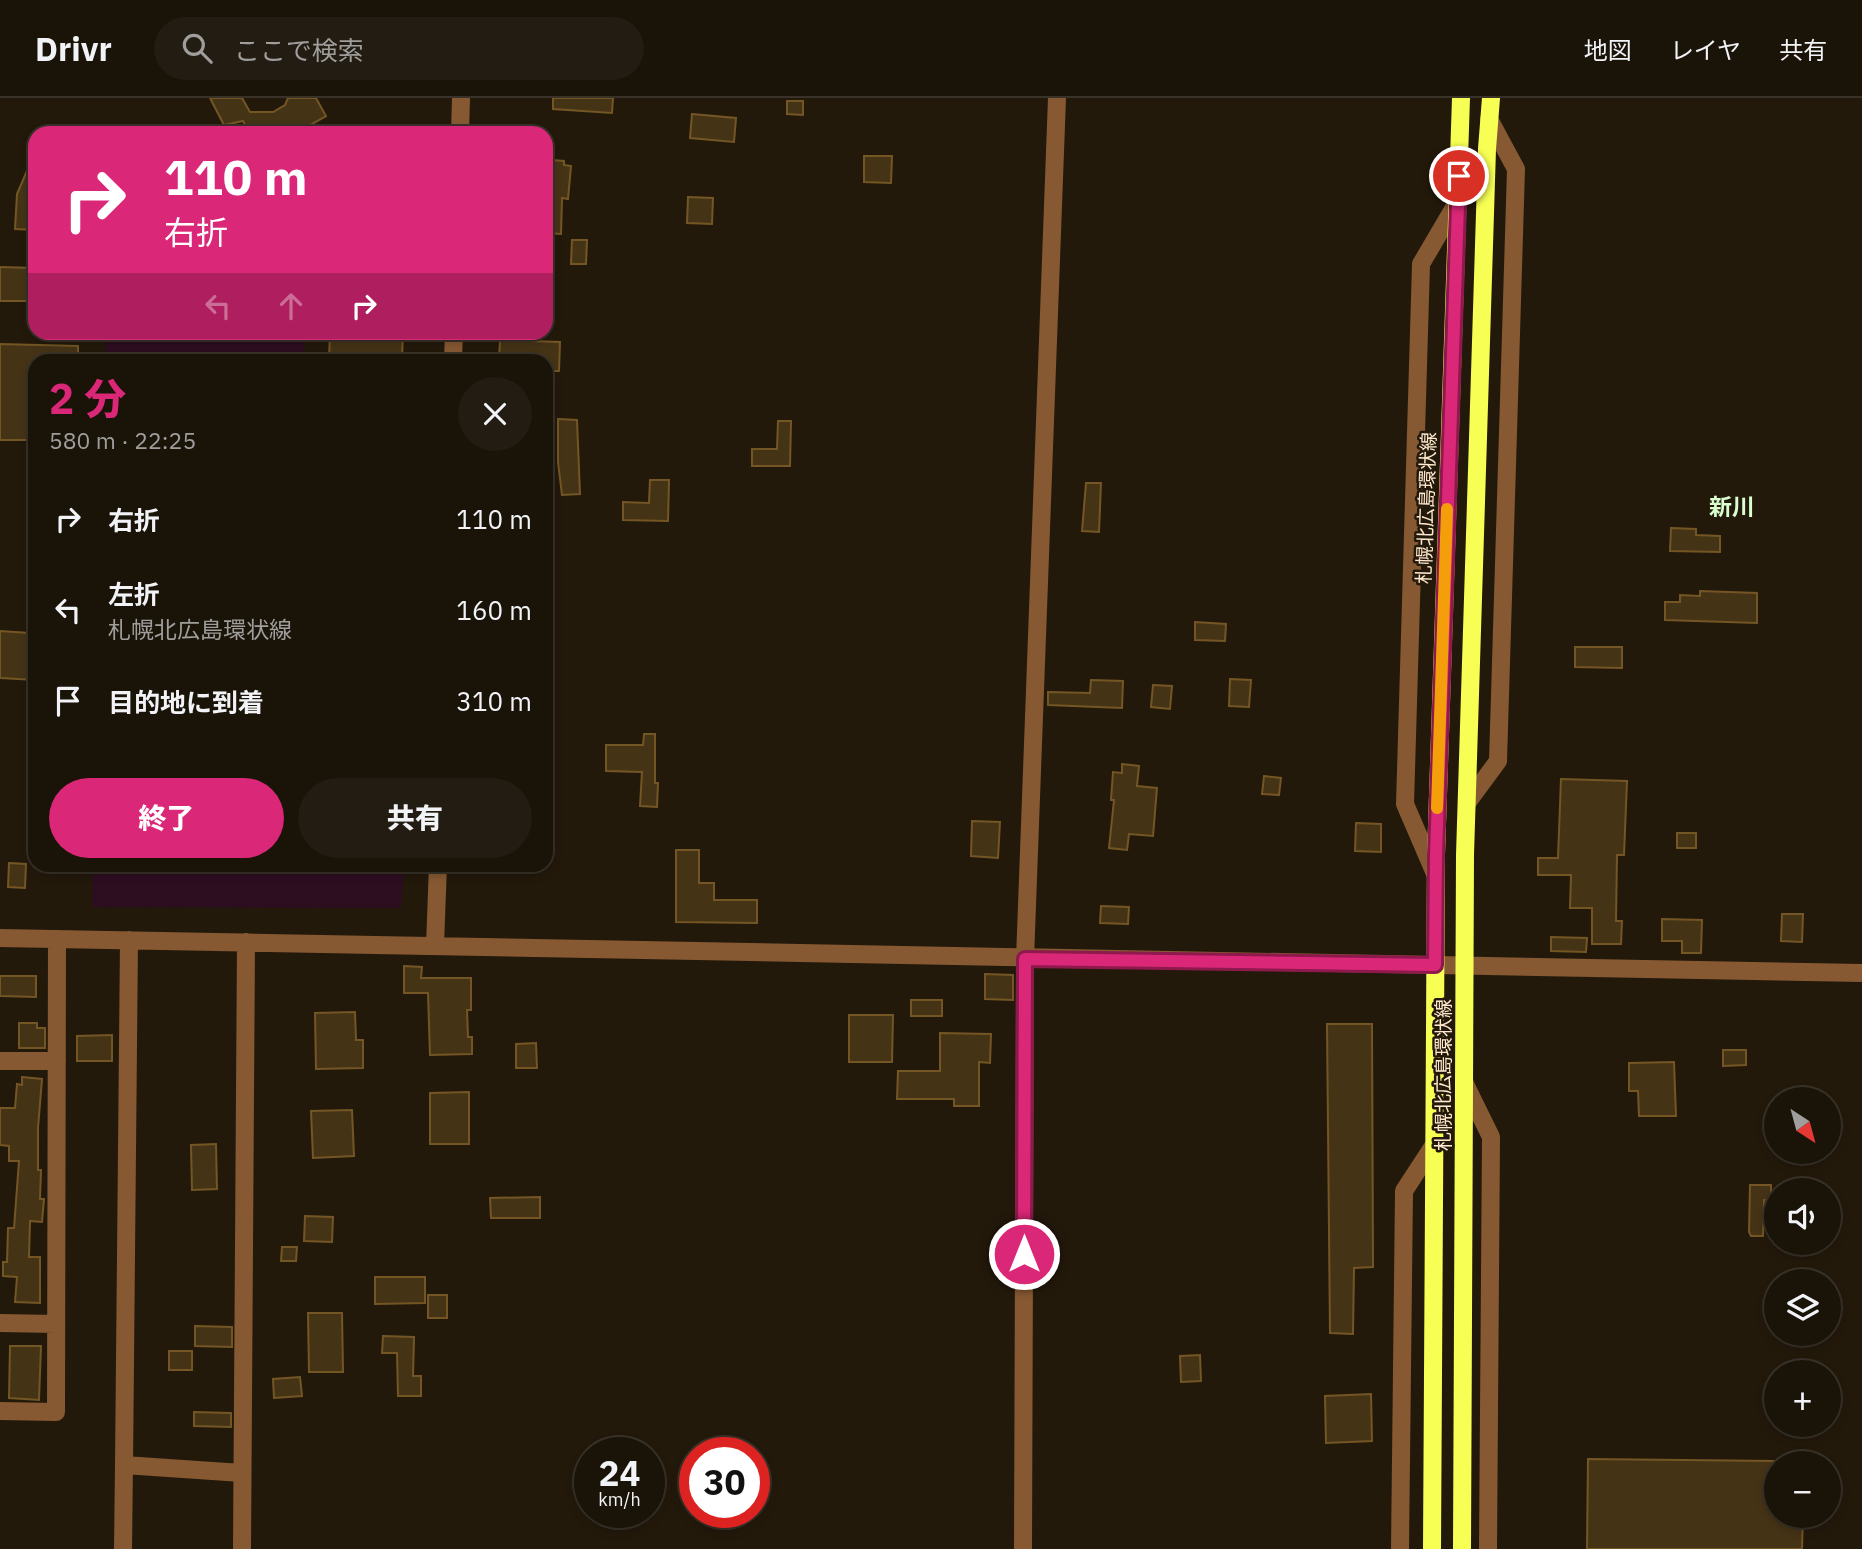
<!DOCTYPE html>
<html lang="ja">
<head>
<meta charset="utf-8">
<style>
  body { margin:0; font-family:"IBM Plex Sans","Noto Sans JP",sans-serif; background:#231c12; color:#f1f3f6; height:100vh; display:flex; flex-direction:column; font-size:26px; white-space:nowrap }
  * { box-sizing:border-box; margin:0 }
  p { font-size:23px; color:#9f9e9c }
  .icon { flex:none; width:38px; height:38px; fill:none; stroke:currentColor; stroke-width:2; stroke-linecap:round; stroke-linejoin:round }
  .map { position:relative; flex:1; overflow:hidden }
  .panel { position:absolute; left:28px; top:256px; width:525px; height:518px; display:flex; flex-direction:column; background:#1a1308; border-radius:21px; box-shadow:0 4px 10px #0003,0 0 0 2px #383229 }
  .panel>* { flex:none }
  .top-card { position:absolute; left:28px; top:28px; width:525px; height:214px; border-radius:21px; box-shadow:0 4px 10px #0003,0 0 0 2px #383229; background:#db2777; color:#fff; overflow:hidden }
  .needle { width:46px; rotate:144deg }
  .tools { position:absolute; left:1764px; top:989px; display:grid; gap:14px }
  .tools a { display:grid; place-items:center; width:77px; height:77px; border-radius:50%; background:#1a1308; box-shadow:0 4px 10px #0003,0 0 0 2px #383229; font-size:35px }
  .speed { position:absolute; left:574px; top:1339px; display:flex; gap:14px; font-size:35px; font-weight:700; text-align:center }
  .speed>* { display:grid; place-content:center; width:91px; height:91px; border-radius:50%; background:#1a1308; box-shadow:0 4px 10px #0003,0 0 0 2px #383229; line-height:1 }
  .speed small { font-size:18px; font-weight:400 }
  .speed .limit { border:10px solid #d22; background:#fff; color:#111 }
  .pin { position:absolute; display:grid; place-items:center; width:60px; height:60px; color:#fff; margin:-30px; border:4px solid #fff; border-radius:50%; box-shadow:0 2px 7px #0007 }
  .me { position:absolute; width:77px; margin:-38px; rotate:0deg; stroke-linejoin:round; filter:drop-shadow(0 0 5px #0008) }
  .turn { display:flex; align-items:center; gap:24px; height:147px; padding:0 21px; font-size:32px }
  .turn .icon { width:91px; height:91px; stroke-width:2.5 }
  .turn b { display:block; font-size:49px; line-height:60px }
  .lanes { display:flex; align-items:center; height:66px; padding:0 21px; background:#0003; justify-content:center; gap:35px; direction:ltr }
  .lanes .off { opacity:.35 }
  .round { display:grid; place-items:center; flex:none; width:74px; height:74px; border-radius:37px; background:#231c12 }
  .headline { display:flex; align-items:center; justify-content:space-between; height:119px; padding:0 21px }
  h1 { font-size:42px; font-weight:800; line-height:52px; color:#db2777 }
  .action { display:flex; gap:14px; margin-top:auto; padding:14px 21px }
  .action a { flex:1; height:80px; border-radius:42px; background:#db2777; color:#fff; font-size:28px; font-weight:800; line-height:80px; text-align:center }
  .action a+a { background:#231c12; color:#f1f3f6 }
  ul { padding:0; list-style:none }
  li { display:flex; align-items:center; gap:21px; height:91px; padding:0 21px }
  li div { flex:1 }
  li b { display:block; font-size:26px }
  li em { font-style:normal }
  header { display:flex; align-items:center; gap:42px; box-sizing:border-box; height:98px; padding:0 35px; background:#1a1308; border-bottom:2px solid #383229 }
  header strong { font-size:33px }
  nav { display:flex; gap:38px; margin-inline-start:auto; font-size:24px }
  .search { width:490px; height:63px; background:#231c12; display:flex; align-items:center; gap:18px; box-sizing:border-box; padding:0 24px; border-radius:38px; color:#9f9e9c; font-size:26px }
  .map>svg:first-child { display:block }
</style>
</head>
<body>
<header>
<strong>Drivr</strong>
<div class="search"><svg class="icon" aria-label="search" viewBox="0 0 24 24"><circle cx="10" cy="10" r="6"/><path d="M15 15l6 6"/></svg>ここで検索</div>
<nav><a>地図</a><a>レイヤ</a><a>共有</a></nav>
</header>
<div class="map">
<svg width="1862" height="1451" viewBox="0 0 1862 1451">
  <rect width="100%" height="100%" fill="#23190b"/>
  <path fill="#2d0e21" d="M106 235H305L304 262H105Z
    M93 767H404L401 810 92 809Z"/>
  <path fill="#453316" stroke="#745625" stroke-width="2" d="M210 0H242L250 14H273L285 7 288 0H316L326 18 296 35H249L243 23 224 27Z
    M553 0H613L612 15 553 11Z
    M787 3H803V17L787 16Z
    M692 16 736 20 734 44 690 40Z
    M35 54V132L15 131 17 96Z
    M864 58H892L891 85 864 84Z
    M552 62 564 63V67L571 68 568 101 562 100 561 136 546 135Z
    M688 99 713 100 712 126 687 125Z
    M572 142H587L586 166H571Z
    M0 169 35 170V203H0Z
    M330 234H403L402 262H329Z
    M500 242 560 244 559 273H546V262H499Z
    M0 246 78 248V262H35V342H0Z
    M558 321 577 322 580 396 562 397 558 364Z
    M778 323H791L790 368H752V351H777Z
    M650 382H669L668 423 623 422V404L649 405Z
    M1086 385H1101L1099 434 1082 433Z
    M1671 430 1696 431V437L1720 438V454L1670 453Z
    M1700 493 1757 495V525L1665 522V504H1680V497L1700 498Z
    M1195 524 1226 526 1225 543 1195 542Z
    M0 533 29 535V538H35V582L0 580Z
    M1575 549H1622V570L1575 569Z
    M1230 581 1251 582 1249 609 1229 608Z
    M1091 582 1123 583 1122 610 1048 607V594L1090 595Z
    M1153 587 1172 588 1170 611 1151 609Z
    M644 636H655V685H658L657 709 640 708 642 674 606 673V647H643Z
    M1122 666 1139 668 1137 688 1157 690 1153 738 1129 736 1127 752 1109 750 1114 702H1111L1113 674 1122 675Z
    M1264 678 1281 680 1279 697 1262 696Z
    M1561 681 1627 683 1624 757H1617L1616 823H1622L1621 846H1592V810H1570L1571 777H1538V760H1558Z
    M972 723 1000 724 998 760 971 758Z
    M1356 725 1381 726V754L1355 753Z
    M1677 735H1696V750H1677Z
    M676 752H699V785H714V802H757V825L676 824Z
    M9 765 26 766 25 790 8 789Z
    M1101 808 1129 809 1128 826 1100 825Z
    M1782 816H1803L1802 844 1781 843Z
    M1662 821 1702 822 1701 855H1682V843H1662Z
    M1551 839 1587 840 1586 854 1551 853Z
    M404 868 422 869 421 880H471V912H467L468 939H472V956L430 957 428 895H404Z
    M985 876 1013 877V902L985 901Z
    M0 878H36V899L0 898Z
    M911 902H942V918H911Z
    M355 914 356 942H363V970L316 971 315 915Z
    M849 917H893L892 964H849Z
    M19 925H37V930H45V950H19Z
    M1327 926H1372L1373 1169 1354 1170 1353 1236 1330 1235Z
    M940 935 991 936 990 965 979 964V1008H954V1001H897L898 973H940Z
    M112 937V963H77V938Z
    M536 945 537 970H516V946Z
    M1723 952H1746V967L1723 968Z
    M1674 964 1676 1018H1639L1638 993H1629V965Z
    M22 979 42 981 38 1030V1072H41L40 1101H44L42 1124 30 1123 29 1159H40V1205L15 1204 17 1179 3 1178V1164H7L8 1130H14L19 1063H9V1048L0 1047V1010H15L17 986 22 987Z
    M469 994V1046H430V995Z
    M352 1012 354 1058 313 1060 311 1013Z
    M216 1046 217 1091 192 1092 191 1047Z
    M1750 1087H1771V1102H1764L1763 1138H1751L1749 1134Z
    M540 1099V1120H491L490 1100Z
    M305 1118 333 1119 332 1144 304 1143Z
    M282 1149H297L296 1163H281Z
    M375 1179H425V1205L375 1206Z
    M428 1197H447V1220H428Z
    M308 1215H342L343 1274H309Z
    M195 1228 232 1229V1249L195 1248Z
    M383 1238 414 1239 413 1278H421V1298H398L397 1255H382Z
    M10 1248H41L39 1302 9 1300Z
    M169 1253H192V1272H169Z
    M1200 1257 1201 1283 1181 1284 1180 1258Z
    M300 1279 302 1298 274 1300 273 1281Z
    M1371 1296 1372 1343 1326 1345 1325 1298Z
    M194 1314 231 1315V1329L194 1328Z
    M1588 1361 1776 1363V1418H1803L1802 1451H1587Z"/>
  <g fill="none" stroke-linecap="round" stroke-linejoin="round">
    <path stroke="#865932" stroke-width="18" d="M460 35 461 0
      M453 262 454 234
      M1467 705 1498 663 1516 71 1489 21
      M1436 778 1405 706 1421 166 1458 103
      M0 840 1862 875
      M129 842 124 1367 242 1375
      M435 848 438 766
      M0 963H57
      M1464 984 1491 1039 1488 1451
      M0 1225 56 1226
      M0 1313 56 1314 57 841
      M123 1451 124 1367
      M242 1451 246 844
      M1023 1451 1025 861 1057 0
      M1400 1451 1404 1093 1434 1047"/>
    <path stroke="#f7ff54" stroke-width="18" d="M1432 1451 1436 757 1461 0
      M1462 1451 1465 757 1487 51 1491 0"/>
  </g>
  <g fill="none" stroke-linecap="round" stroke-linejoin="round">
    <g stroke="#8e194d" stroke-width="18">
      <path id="route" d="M1024 1156 1025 861 1435 867 1436 757 1459 78"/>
    </g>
    <use href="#route" stroke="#db2777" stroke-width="12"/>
    <path stroke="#f59e0b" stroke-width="12" d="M1437 710 1447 411"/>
  </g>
  <g text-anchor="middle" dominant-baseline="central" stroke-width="5" stroke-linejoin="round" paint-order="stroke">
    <g font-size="19" fill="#ffe8cd" stroke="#23190b">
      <text transform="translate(1426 410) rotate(-88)">札幌北広島環状線</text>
      <text transform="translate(1443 977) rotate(-90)">札幌北広島環状線</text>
    </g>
    <g font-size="23" font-weight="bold" fill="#d9ffcf" stroke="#23190b">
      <text x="1732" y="408">新川</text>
    </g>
  </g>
</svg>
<div class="tools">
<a><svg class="needle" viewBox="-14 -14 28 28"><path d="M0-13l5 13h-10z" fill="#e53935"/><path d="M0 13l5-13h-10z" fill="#9f9e9c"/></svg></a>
<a><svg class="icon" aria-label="sound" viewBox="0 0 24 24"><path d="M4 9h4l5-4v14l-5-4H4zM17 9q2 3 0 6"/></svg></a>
<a><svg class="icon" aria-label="layers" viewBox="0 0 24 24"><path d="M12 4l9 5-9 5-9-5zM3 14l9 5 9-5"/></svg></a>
<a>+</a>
<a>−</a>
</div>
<div class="speed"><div>24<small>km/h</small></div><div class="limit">30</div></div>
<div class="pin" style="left:1459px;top:78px;background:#d93025"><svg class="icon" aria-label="arrive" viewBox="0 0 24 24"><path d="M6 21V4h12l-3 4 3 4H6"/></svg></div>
<svg class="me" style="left:1024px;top:1156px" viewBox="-20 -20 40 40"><circle r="17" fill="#db2777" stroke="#fff" stroke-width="3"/><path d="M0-11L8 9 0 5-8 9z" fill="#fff"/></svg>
<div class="top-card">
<div class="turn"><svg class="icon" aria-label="right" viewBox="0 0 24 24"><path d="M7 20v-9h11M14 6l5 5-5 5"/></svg><div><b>110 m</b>右折</div></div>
<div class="lanes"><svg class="icon off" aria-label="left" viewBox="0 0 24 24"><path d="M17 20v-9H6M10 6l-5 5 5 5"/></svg><svg class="icon off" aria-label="ahead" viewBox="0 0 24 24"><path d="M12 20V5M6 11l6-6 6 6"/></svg><svg class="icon" aria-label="right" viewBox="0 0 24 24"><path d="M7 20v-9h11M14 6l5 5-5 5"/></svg></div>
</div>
<section class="panel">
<div class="headline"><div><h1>2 分</h1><p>580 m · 22:25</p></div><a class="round"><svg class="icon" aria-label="close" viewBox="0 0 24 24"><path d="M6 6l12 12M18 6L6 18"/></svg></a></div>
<ul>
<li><svg class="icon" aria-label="right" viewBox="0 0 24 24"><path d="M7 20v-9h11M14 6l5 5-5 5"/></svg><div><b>右折</b></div><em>110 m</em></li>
<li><svg class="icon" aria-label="left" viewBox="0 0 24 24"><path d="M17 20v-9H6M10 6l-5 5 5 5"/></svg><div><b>左折</b><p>札幌北広島環状線</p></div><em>160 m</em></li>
<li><svg class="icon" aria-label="arrive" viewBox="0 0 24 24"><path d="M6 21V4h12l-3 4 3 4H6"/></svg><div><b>目的地に到着</b></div><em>310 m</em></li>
</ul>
<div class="action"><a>終了</a><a>共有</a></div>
</section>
</div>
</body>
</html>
